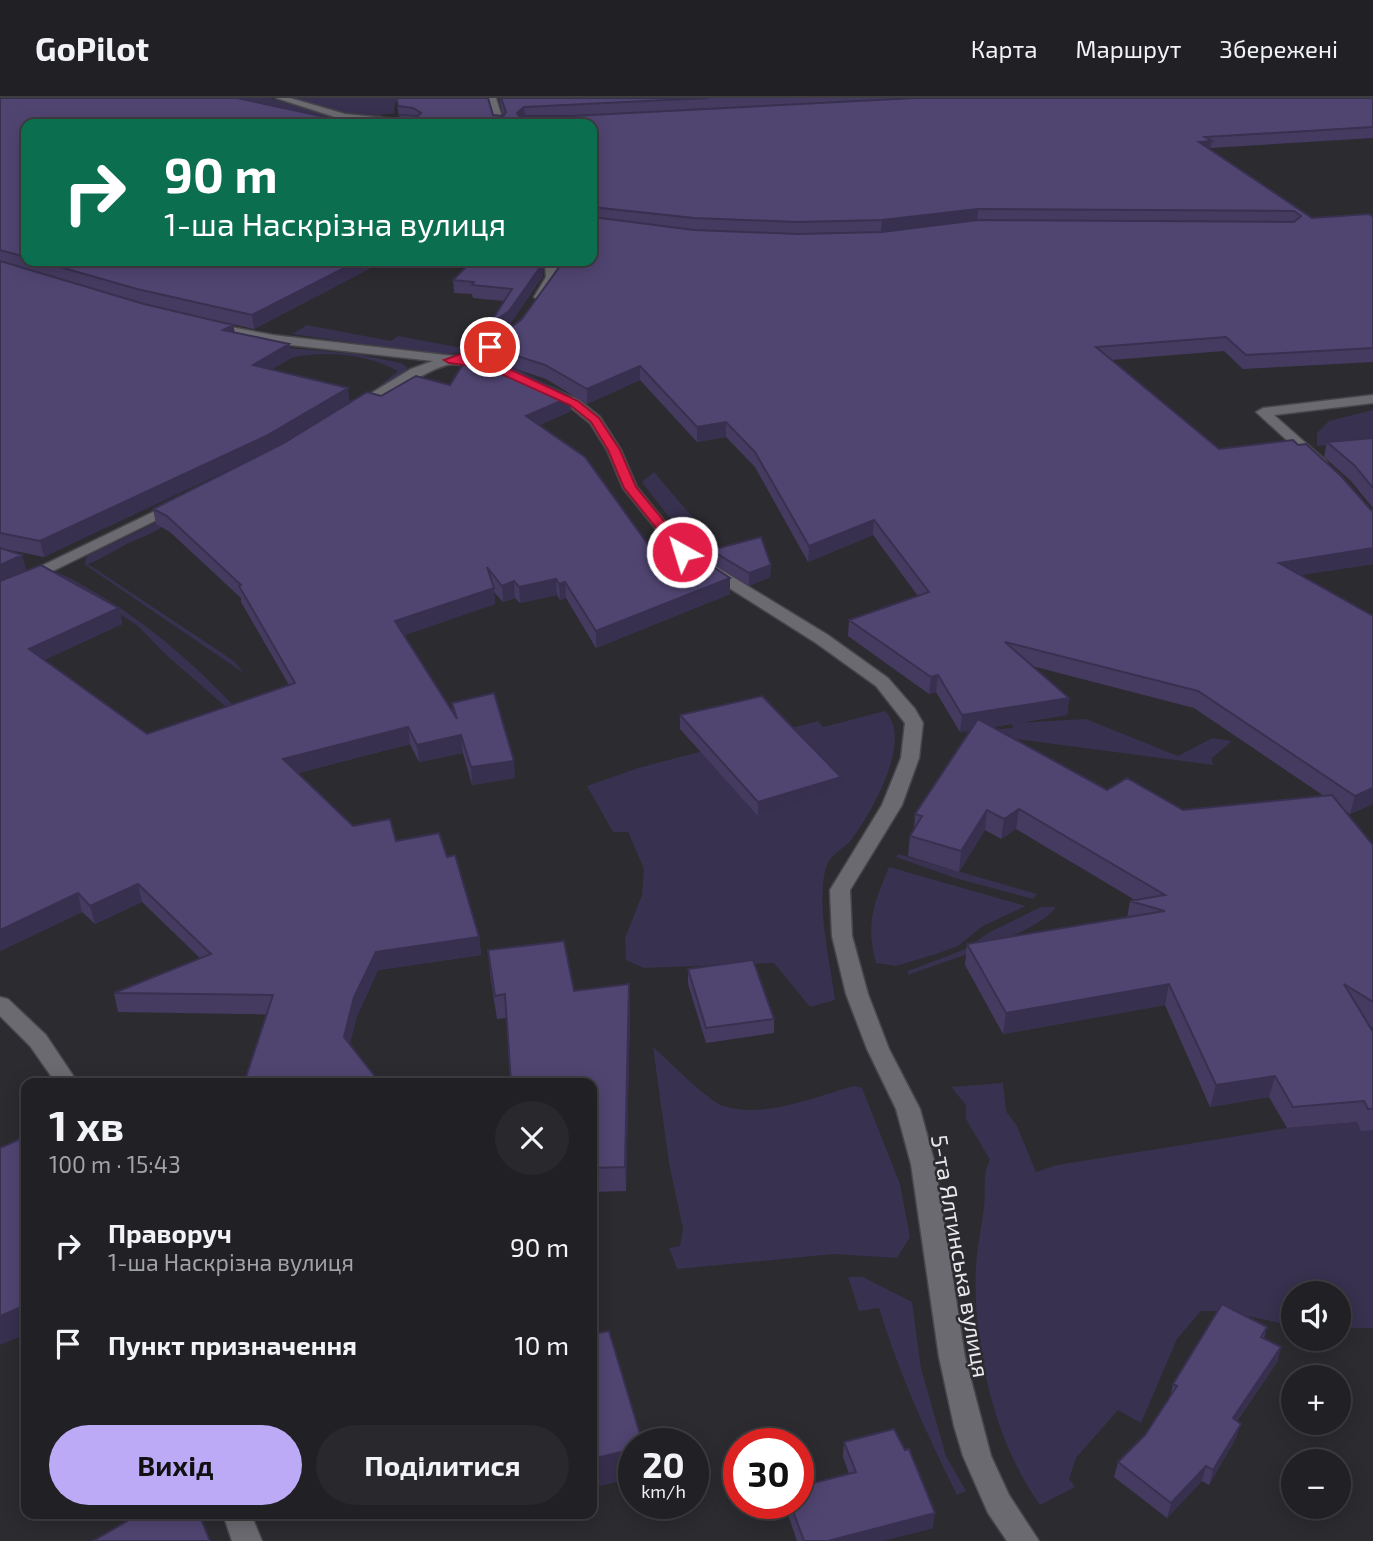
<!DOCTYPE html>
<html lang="uk">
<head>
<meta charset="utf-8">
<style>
  body { margin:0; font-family:"Exo 2",sans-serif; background:#29282c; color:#f1f3f6; height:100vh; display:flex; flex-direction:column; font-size:26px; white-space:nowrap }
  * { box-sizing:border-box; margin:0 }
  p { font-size:23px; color:#a2a3a6 }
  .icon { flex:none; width:38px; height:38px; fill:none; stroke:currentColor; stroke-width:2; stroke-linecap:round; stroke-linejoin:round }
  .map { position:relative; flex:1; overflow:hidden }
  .drawer { position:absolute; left:21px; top:980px; width:576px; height:441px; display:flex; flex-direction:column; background:#212024; border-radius:14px; box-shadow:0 4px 18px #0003,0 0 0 2px #3e3e41 }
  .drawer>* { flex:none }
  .hud { position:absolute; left:21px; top:21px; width:576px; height:147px; border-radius:14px; box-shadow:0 4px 18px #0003,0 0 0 2px #3e3e41; background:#0b6e4f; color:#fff; overflow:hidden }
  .tools { position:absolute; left:1281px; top:1183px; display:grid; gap:14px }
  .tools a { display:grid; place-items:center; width:70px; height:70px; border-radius:50%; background:#212024; box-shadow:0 4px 18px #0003,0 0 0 2px #3e3e41; font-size:35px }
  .speed { position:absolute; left:618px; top:1330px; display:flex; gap:14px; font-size:35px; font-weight:700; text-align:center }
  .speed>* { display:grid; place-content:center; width:91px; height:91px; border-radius:50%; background:#212024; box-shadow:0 4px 18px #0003,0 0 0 2px #3e3e41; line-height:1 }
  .speed small { font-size:18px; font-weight:400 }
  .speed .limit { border:10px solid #d22; background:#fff; color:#111 }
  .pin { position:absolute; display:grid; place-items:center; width:60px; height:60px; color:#fff; margin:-30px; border:4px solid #fff; border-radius:50%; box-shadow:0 2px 7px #0007 }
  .me { position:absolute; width:77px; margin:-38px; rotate:321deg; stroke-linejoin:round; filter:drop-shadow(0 0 5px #0008) }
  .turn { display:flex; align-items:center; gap:24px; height:147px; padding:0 28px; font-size:32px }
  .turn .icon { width:91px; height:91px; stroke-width:2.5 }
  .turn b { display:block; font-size:49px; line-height:60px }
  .round { display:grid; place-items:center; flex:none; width:74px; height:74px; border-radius:37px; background:#29282c }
  .headline { display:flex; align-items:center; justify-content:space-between; height:119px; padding:0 28px }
  h1 { font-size:42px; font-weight:700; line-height:52px }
  .cta { display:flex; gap:14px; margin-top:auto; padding:14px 28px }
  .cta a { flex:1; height:80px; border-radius:42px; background:#bcaaf6; color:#111; font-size:28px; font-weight:700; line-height:80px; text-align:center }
  .cta a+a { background:#29282c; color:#f1f3f6 }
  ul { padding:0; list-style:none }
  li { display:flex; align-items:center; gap:21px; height:98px; padding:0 28px }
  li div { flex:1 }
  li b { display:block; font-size:26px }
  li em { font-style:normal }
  header { display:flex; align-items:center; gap:42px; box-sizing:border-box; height:98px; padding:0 35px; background:#212024; border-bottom:2px solid #3e3e41 }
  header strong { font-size:33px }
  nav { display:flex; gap:38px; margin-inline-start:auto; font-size:24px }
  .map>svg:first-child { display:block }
</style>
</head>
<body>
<header>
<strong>GoPilot</strong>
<nav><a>Карта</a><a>Маршрут</a><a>Збережені</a></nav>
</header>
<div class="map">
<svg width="1373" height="1443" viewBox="0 0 1373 1443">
  <rect width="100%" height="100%" fill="#2c2b30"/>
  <path fill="#38314f" d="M235 0H270L343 22 379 26H166Z
    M289 0H446L469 2 395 4 394 16H382L380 22 356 19Z
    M307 227 391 243 398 238 457 249 492 241C475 254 455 256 433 256L292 236Z
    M289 250 357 256 401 265 407 269 406 274 261 358 254 356 374 292 398 273C367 256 325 252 291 260Z
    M1373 312V342L1317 348V335L1329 323Z
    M654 374 710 440 689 445 642 384Z
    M175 415C159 435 151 435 129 445 115 452 103 460 88 466L234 563 245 576 84 466 87 458Z
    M53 473C71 479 86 489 101 498 154 530 197 569 239 613L233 615 165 556 138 528 99 502 36 481Z
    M885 613C914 642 871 715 852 741 843 752 828 757 825 773 817 814 830 861 835 902L810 909 774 865 644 870 626 862 625 840 642 797 644 771 628 734H613L587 688 638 670 818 623 823 629Z
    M1086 621 1178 658 1212 640 1232 643 1212 660 1213 667 962 634 1013 630 1012 626 1016 625Z
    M898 756 1037 796 1033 801 955 780 896 759Z
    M889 769 1026 808 983 828 958 848 936 856 896 868 876 865C865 825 874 806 889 769Z
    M1041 809H1056C1040 835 940 865 908 877V873L963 852 990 834Z
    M653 949C667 961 708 1003 723 1008 764 1021 814 999 854 988L862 990 900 1086 910 1139 897 1160 834 1156 677 1171 669 1150 680 1148 683 1131 669 1065Z
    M1003 985 1006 1013 1017 1028 1036 1074 1057 1067 1287 1030 1357 1024 1373 1032V1230H1339V1195H1293V1228L1225 1213H1201L1177 1241 1141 1325 1118 1312 1076 1360 1069 1381 1075 1389 1040 1407C994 1344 972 1245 976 1168 977 1148 982 1128 984 1109 986 1094 982 1075 990 1062L966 1021V1007L951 989Z
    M848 1179H863L912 1204 921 1270 946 1358 966 1393 957 1397C926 1335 899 1275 879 1210L859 1213Z"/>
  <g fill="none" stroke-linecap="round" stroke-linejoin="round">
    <g stroke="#47464b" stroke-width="3">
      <path id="minor" d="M276 0H290L345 16 414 23 419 26 344 22Z
        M488 0H496L504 26H495Z
        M545 163H556L558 179 544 201 540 203 534 199 546 179Z
        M209 225 273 237 488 262 494 266C483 276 461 263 447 267 413 277 385 307 355 315L348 311 350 308 411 271 433 263 273 245 205 232V226Z
        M548 288 579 302 600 319 621 352 637 389 687 451 828 537 888 580 915 611 923 625 919 660 902 707 850 792 852 838 868 896 889 951 920 1011 935 1066 965 1259 991 1358 1009 1397 1039 1443H1007L988 1415 963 1358 954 1328 939 1259 911 1066 896 1011 867 951 846 896 832 838 830 792 882 707 901 660 905 625 876 588 816 545 677 457 623 390 607 352 590 325 569 308 543 295V289Z
        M1373 297V305L1274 317 1325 362 1327 365 1320 369 1315 368 1256 314 1263 310Z
        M178 402 183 403 185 406 183 409 0 499V488Z
        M0 899 8 901 46 937 78 985H56L30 948 0 918Z
        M223 1416H251L262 1443H232Z"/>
    </g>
    <use href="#minor" fill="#6b6a70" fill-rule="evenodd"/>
  </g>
  <path fill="#453b61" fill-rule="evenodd" d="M0 0 26 26V163H384L254 231 140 205 233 227 235 235 289 246 291 260 272 271 350 304 44 459 5 451 22 457 26 472 119 510 122 526 44 562 147 636 289 587 241 504V500L170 434 156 426 153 411 381 298 450 287 481 258 480 246 495 240 521 222 559 168V163H592V26L399 19 396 0H488L493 17 503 18 499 0H1373V40L1210 50V52L1312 120 1373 119V264L1243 271 1224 253 1111 262 1219 351 1373 412V466L1300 477 1373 518V706L1350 716 1344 712 1373 747V930L1368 927 1373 934V1032L1361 1033 1357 1024 1287 1030 1269 999 1210 1009 1165 907 1003 936 965 867 967 846 1127 820 1130 803 1135 802 1016 731 1001 741 985 732 959 774 908 758 910 738 914 732 915 716 970 632 960 634 936 594 929 596 848 538 849 522 918 498 873 437 808 464 755 369 726 339 697 344 640 282 587 306 546 281 513 270 571 313 539 327 660 463 730 480V496L596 550 566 500 560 502 557 497 520 505 515 500 503 504 494 494 495 506 404 537 453 615 452 605 515 680 472 687 463 655 419 664 410 646 298 675 353 728 396 743 479 839 481 857 378 872 357 918 118 914 114 895 200 860 142 804 95 826 82 814 0 853ZM1032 568 1194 610 1324 698 1183 712 1107 692 993 629 1067 617 1069 600Z
    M472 163H544L543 178 510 226 490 240 489 227 504 203 473 200 472 196 454 195 453 182Z
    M1373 340V410L1351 383 1324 359 1327 344Z
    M711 452 771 467 770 479 749 488 711 465Z
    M680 617 840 692 758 718 680 631Z
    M488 852 574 893 629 886 630 910 626 1093 592 1094V985L506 920 497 921 490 876Z
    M688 871 774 921V935L706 945 688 886Z
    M1267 1229 1264 1240 1281 1249 1277 1264 1237 1323 1236 1340 1209 1387 1202 1383 1167 1420 1114 1379 1118 1364 1145 1337 1170 1299 1173 1286Z
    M844 1344 933 1430 882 1443H797L784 1405H798L849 1376 843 1359Z"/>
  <path fill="#38304f" d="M524 9 525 20 517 26V15Z
    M1212 43 1210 54 1199 44Z
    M978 111 977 123 881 134 882 122Z
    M358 163H384L254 231 252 217Z
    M543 163H544L543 178 510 226 490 240 489 227Z
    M233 227 236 241 223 232Z
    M289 246 291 260 256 281 253 267Z
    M640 268V282L587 306V291Z
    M348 290 350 304 269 353 44 459 40 443Z
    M570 299 571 313 527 333 526 318Z
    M726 324V339L697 344V329Z
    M874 422 873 437 808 464 809 448Z
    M1373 450V466L1275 481 1279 465Z
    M22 457 26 472 0 485V467Z
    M771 467 770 479 749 488V475Z
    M730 480V496L596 550V533Z
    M556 481 557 497 520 505 519 489Z
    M514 483 515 500 503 504 502 488Z
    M565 484 566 500 560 502 559 486Z
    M494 490 495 506 397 540 395 523Z
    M119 510 122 526 33 567 29 551Z
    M938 577 936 594 929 596 931 579Z
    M1069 600 1067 617 960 634 962 617Z
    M408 629 410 646 286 678 283 661Z
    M461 637 463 655 419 664 417 647Z
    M514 663 515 680 472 687 471 669Z
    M841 679 840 692 758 718V704Z
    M1373 690V706L1350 716 1355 698Z
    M1019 711 1016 731 1001 741 1004 721Z
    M987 712 985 732 959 774 961 753Z
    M138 786 142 804 95 826 90 808Z
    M78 795 82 814 0 853V832Z
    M479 839 481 857 378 872 357 918 347 958 344 939 354 899 376 854Z
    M629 886 630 910 626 1093 625 1069Z
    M1169 886 1165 907 1003 936 1006 915Z
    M1275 978 1269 999 1210 1009 1216 987Z
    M26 1207V1236L0 1247V1218Z
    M1281 1249 1277 1264 1228 1335 1233 1320Z
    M1241 1326 1236 1340 1209 1387 1213 1372Z
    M634 1351V1380L592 1390V1361Z
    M1206 1368 1202 1383 1167 1420 1171 1405Z
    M935 1415 933 1430 882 1443H828Z"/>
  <path fill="#504571" stroke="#38304f" stroke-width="2" d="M0 0H237L358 26H26V159L0 152Z
    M397 0H488L493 17 503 18 506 14 501 0H708L524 9 517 15 519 18H572L915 0H1373V29L1205 39 1212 43 1199 44 1312 120 1369 116 1373 119V250L1246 257 1226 239 1096 249 1219 351 1293 342 1298 347 1306 346 1341 378 1371 412H1373V450L1279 465 1373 518V690L1355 698 1198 593 1005 544 1069 600 962 617 938 577 931 579 849 522 929 494 874 422 809 448 755 354 726 324 697 329 640 268 587 291 545 267 480 246 495 240 521 222 560 168 559 163H592V119L694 132 798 136 882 134 978 122 1294 124 1301 118 1294 113 978 111 882 122 798 124 694 120 592 109V43L593 41 592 42V26H401L399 17 418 18 421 15 413 10 398 8Z
    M0 163 144 206 233 227 223 232 289 246 253 267 348 290 266 338 40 443 0 435Z
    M39 163H358L252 217 137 191Z
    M472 163H543V165L509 213 489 227 512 191 472 187 474 184 453 182Z
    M470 255 507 267 570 299 526 318 585 359 660 463 691 454 730 480 596 533 565 484 559 486 556 481 519 489 514 483 502 488 487 469 494 490 395 523 457 621 452 605 494 595 514 663 471 669 461 637 417 647 408 629 283 661 353 728 390 721 396 743 439 735 447 759 455 757 479 839 376 854 354 899 344 939 380 985H244L273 897 114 895 211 856 138 786 90 808 78 795 0 832V483L41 467 119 510 29 551 147 636 295 585 239 488 241 487 167 418 153 411 284 345 367 294 381 298 416 278 450 287Z
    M1373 340V390L1355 368 1327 344Z
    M761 439 771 467 749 475 711 452Z
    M0 450 22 457 0 467Z
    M762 598 841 679 758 704 680 617Z
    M978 621 1107 692 1127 680 1183 712 1332 697 1373 747V904L1344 886 1373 934V1011H1368L1364 1003 1293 1009 1275 978 1216 987 1169 886 1006 915 967 846 1165 813 1130 803 1165 797 1019 711 1004 721 987 712 961 753 910 738 922 718 915 716Z
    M564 843 574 893 629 886 625 1069 592 1070V985H511L505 896 495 898 488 852Z
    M753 862 774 921 706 930 688 871Z
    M24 1039 26 1042V1207L0 1218V1050Z
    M1222 1206 1267 1229 1261 1239 1281 1249 1233 1320 1241 1326 1213 1372 1206 1368 1171 1405 1118 1364 1145 1337 1177 1288 1173 1286Z
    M609 1233 643 1346H634V1351L592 1361V1236Z
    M894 1331 905 1352 909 1351 935 1415 828 1443H804L790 1405H798V1389L856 1374 844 1344Z
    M124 1416H199L210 1443H93L127 1423Z"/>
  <path fill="#e11d48" stroke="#92132f" stroke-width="2" d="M486 247 495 249 464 261 494 264 578 303 599 320 620 352 636 389 687 451V457H678L624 390 608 352 591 324 570 307 488 270 449 265 444 262Z"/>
  <g text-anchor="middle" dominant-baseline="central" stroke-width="5" stroke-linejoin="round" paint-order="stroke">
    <g font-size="23" fill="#e9e9ec" stroke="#2c2b30">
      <text transform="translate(961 1158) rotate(80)">5-та Ялтинська вулиця</text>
    </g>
  </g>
</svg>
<div class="tools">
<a><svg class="icon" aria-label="sound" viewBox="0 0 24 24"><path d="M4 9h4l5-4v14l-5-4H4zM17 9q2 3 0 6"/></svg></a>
<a>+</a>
<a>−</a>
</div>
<div class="speed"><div>20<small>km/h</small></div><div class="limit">30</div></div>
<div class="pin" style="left:490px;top:249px;background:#d93025"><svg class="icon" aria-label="arrive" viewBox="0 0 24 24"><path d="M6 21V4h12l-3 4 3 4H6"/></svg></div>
<svg class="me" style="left:682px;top:454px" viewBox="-20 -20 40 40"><circle r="17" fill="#e11d48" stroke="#fff" stroke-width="3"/><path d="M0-11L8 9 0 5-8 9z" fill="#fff"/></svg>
<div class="hud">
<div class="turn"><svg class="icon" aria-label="right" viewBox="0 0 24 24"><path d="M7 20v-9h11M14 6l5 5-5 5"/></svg><div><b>90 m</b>1-ша Наскрізна вулиця</div></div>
</div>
<section class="drawer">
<div class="headline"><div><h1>1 хв</h1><p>100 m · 15:43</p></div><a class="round"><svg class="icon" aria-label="close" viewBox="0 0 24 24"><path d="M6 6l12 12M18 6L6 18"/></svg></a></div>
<ul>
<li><svg class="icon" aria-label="right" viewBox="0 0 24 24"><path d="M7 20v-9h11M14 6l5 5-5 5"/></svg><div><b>Праворуч</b><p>1-ша Наскрізна вулиця</p></div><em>90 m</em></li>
<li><svg class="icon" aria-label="arrive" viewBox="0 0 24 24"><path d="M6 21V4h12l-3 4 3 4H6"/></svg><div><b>Пункт призначення</b></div><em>10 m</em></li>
</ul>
<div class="cta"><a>Вихід</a><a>Поділитися</a></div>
</section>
</div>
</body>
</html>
